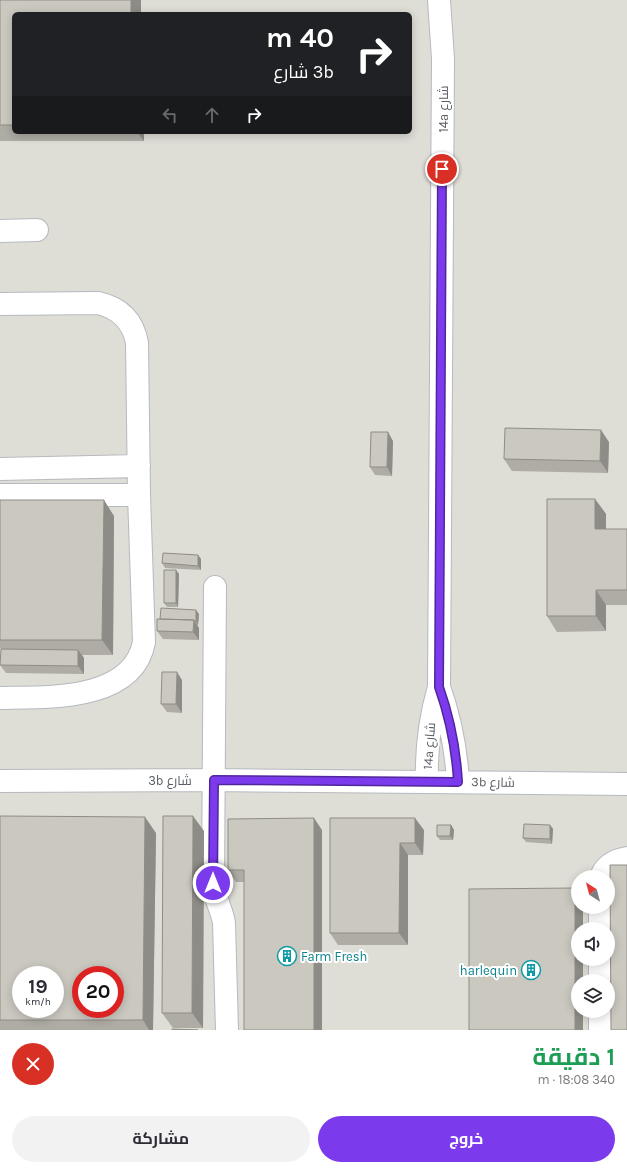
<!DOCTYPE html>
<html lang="ar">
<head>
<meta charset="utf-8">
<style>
  body { margin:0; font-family:Karla,Cairo,sans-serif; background:#f2f2f3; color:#2b2b33; direction:rtl; height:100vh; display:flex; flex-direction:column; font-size:15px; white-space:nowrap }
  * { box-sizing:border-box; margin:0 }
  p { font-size:13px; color:#7c7c81 }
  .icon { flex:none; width:22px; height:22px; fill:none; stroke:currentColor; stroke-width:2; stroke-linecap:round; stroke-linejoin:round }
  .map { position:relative; height:1030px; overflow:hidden; direction:ltr }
  .details { display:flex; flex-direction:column; background:#fff; flex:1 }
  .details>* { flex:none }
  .top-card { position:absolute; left:12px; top:12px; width:400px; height:122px; border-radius:6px; box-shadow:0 2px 10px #0003; direction:rtl; background:#202124; color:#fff; overflow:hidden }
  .needle { width:26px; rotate:324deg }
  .controls { position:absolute; left:571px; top:870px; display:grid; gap:8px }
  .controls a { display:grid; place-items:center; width:44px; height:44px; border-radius:50%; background:#fff; box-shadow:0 2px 10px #0003; font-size:20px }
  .speed { position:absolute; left:12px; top:966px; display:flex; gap:8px; font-size:20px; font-weight:700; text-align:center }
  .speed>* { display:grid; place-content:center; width:52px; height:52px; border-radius:50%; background:#fff; box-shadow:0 2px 10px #0003; line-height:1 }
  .speed small { font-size:10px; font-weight:400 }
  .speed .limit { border:6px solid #d22; background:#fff; color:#111 }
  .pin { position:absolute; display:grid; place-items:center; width:34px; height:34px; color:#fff; margin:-17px; border:2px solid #fff; border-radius:50%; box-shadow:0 1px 4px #0007 }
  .me { position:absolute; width:44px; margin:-22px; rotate:0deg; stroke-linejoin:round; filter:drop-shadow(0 0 3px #0008) }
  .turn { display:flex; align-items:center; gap:14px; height:84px; padding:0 12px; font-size:18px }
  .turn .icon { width:52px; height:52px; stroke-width:2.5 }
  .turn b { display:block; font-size:28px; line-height:34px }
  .lanes { display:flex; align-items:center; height:38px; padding:0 12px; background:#0003; justify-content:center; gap:20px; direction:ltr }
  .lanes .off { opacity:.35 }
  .round { display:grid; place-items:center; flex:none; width:42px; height:42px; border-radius:21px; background:#f2f2f3 }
  .summary { display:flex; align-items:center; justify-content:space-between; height:68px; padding:0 12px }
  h1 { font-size:24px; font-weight:700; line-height:30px; color:#1e9e55 }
  .action { display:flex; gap:8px; margin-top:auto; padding:8px 12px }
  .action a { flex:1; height:46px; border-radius:24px; background:#7c3aed; color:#fff; font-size:16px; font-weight:700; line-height:46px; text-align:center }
  .action a+a { background:#f2f2f3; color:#2b2b33 }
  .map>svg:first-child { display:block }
</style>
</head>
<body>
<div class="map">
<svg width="627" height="1030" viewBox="0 0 627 1030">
  <rect width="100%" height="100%" fill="#eeebe1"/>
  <path fill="#deddd6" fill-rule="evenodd" d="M0 0H627V1030H0ZM14 14H410V132H14ZM578 877H608V907H578ZM578 929H608V959H578ZM21 975H55V1009H21ZM81 975H115V1009H81ZM578 981H608V1011H578Z"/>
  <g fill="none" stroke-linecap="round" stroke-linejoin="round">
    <g stroke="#b6b9bf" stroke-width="24">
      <path id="minor" d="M0 231 37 230
        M0 304 98 303C120 308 133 321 137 343L139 495 144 642C133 702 46 697 0 698
        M0 469 139 466
        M0 495H139
        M215 587 213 883C214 898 222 909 224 923L227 1030
        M439 687C450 718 456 748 458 781
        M0 781 214 780 627 784
        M427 781C426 749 430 718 439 687L443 59 439 0
        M601 877C605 865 615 860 627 858
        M600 929V907
        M600 981V959
        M600 1030V1011"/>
    </g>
    <use href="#minor" stroke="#fff" stroke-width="22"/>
  </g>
  <path fill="#afaca5" d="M0 0H141V14H14V132H144V141H0Z
    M393 441 392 476 375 475 370 467Z
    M609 442 608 473 512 471 504 459Z
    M595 499 606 514V529H627V605H606V631L557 632 547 616Z
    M0 500 114 516 113 655H82L84 658V674L6 673 0 665 1 649 0 648Z
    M198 555 201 559V570L165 568 162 563Z
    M179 574 178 607H167L164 603Z
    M199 614 198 625H197L199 628V640L163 639 157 631 160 619Z
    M182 680V713L167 712 161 704Z
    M0 816 156 833 153 1030H0Z
    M330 818 424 830 423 855H408V945H338L330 933Z
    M451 825 454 830 453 840H440L437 836Z
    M550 825 553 829 552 844 526 842 523 838Z
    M322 830 244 882H236L228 870Z
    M204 831 203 1028H173L162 1013Z"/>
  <path fill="#8e8c86" d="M131 0H141V14H131Z
    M137 132H144V141Z
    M601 430 609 442 608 473 600 461Z
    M388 432 393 441 392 476 387 467Z
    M595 499 606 514V545L595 529Z
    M104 500 114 516 113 655 102 640Z
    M198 555 201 559V570L198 566Z
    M176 570 179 574 178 607 176 603Z
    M596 590 606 605V631L596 616Z
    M196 610 199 614 198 625 196 621Z
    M194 620 199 628V640L193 632Z
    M78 650 84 658V674L78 666Z
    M177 672 182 680V713L176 704Z
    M193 816 204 831 203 1028 192 1013Z
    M145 817 156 833 153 1030H149L143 1020Z
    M314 818 322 830V1030H314Z
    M415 818 424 830 423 855 415 843Z
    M451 825 454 830 453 840 450 836Z
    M550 825 553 829 552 844 550 839Z
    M400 843 408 855V945L399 933Z
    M575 888 578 893V907H583V929H578V959H583V981H578V1011H583V1030H575Z"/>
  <path fill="#cbc8c0" stroke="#8e8c86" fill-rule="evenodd" d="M0 0H131V14H14V125H0Z
    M505 428 601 430 600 461 504 459Z
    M371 432H388L387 467H370Z
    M547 499H595V529H627V590H596V616H547Z
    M0 500H104L102 640H0Z
    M163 553 198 555V566L162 563Z
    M164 570H176V603H164Z
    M161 608 196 610V621H194V620L160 619Z
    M157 619 194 620 193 632 157 631Z
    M1 649 78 650V666L0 665Z
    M162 672H177L176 704H161Z
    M0 816 145 817 143 1020H0ZM21 975H55V1009H21ZM81 975H115V1009H81Z
    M163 816H193L192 1013H162Z
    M314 818V1030H244V870H228V819Z
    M330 818H415V843H400L399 933H330Z
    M524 824 550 825V839L523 838Z
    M437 825H451L450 836H437Z
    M610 865H627V1030H611Z
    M575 888V1030H469V889Z
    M172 1029 198 1030H172Z"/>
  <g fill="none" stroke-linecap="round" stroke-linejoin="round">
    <g stroke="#51269a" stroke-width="10">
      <path id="route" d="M213 883 214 780 458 782C456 748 450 718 439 687L442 169"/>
    </g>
    <use href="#route" stroke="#7c3aed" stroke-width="7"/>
  </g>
  <defs>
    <g id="building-ring" transform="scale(1)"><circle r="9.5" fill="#fff" stroke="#0f9aa8" stroke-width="1.5"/><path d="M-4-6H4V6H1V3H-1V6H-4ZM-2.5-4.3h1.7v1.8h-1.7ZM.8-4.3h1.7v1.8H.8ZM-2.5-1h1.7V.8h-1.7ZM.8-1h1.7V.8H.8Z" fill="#0f9aa8"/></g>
  </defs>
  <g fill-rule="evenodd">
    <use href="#building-ring" x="287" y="956"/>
    <use href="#building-ring" x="531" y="970"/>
  </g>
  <g text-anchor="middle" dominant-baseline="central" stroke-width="4" stroke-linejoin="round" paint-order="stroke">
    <g font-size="13" fill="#595e63" stroke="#fff">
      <text transform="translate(443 109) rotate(-90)">14a شارع</text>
      <text transform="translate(429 746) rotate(-86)">14a شارع</text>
      <text x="170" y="780">3b شارع</text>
      <text transform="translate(493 782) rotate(1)">3b شارع</text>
    </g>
    <g font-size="13" fill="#0d838f" stroke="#fff" text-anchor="start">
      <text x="301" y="956">Farm Fresh</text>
      <text x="517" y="970" text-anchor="end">harlequin</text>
    </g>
  </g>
</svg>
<div class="controls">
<a><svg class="needle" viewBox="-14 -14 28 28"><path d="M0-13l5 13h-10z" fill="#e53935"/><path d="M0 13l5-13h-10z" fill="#7c7c81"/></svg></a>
<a><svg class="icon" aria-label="sound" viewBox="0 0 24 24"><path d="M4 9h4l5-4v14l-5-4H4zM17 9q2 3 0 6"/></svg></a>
<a><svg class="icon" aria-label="layers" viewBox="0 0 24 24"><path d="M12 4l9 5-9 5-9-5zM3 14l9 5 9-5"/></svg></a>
</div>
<div class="speed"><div>19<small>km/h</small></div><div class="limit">20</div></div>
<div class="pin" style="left:442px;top:169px;background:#d93025"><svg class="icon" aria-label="arrive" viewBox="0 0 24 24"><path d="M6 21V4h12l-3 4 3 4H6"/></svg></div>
<svg class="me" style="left:213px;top:883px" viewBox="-20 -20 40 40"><circle r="17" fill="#7c3aed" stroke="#fff" stroke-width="3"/><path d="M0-11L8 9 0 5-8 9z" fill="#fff"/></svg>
<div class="top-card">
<div class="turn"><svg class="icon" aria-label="right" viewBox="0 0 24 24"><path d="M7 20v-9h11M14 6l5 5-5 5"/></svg><div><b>40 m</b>3b شارع</div></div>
<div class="lanes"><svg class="icon off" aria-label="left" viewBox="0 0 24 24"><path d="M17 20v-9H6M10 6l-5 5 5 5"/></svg><svg class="icon off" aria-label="ahead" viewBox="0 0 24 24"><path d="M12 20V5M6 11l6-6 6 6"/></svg><svg class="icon" aria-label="right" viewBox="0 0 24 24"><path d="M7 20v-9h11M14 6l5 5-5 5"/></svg></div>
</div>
</div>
<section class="details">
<div class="summary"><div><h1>1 دقيقة</h1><p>340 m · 18:08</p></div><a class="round" style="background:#d93025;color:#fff"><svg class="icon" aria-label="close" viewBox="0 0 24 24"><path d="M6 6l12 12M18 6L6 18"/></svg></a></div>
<div class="action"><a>خروج</a><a>مشاركة</a></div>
</section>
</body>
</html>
